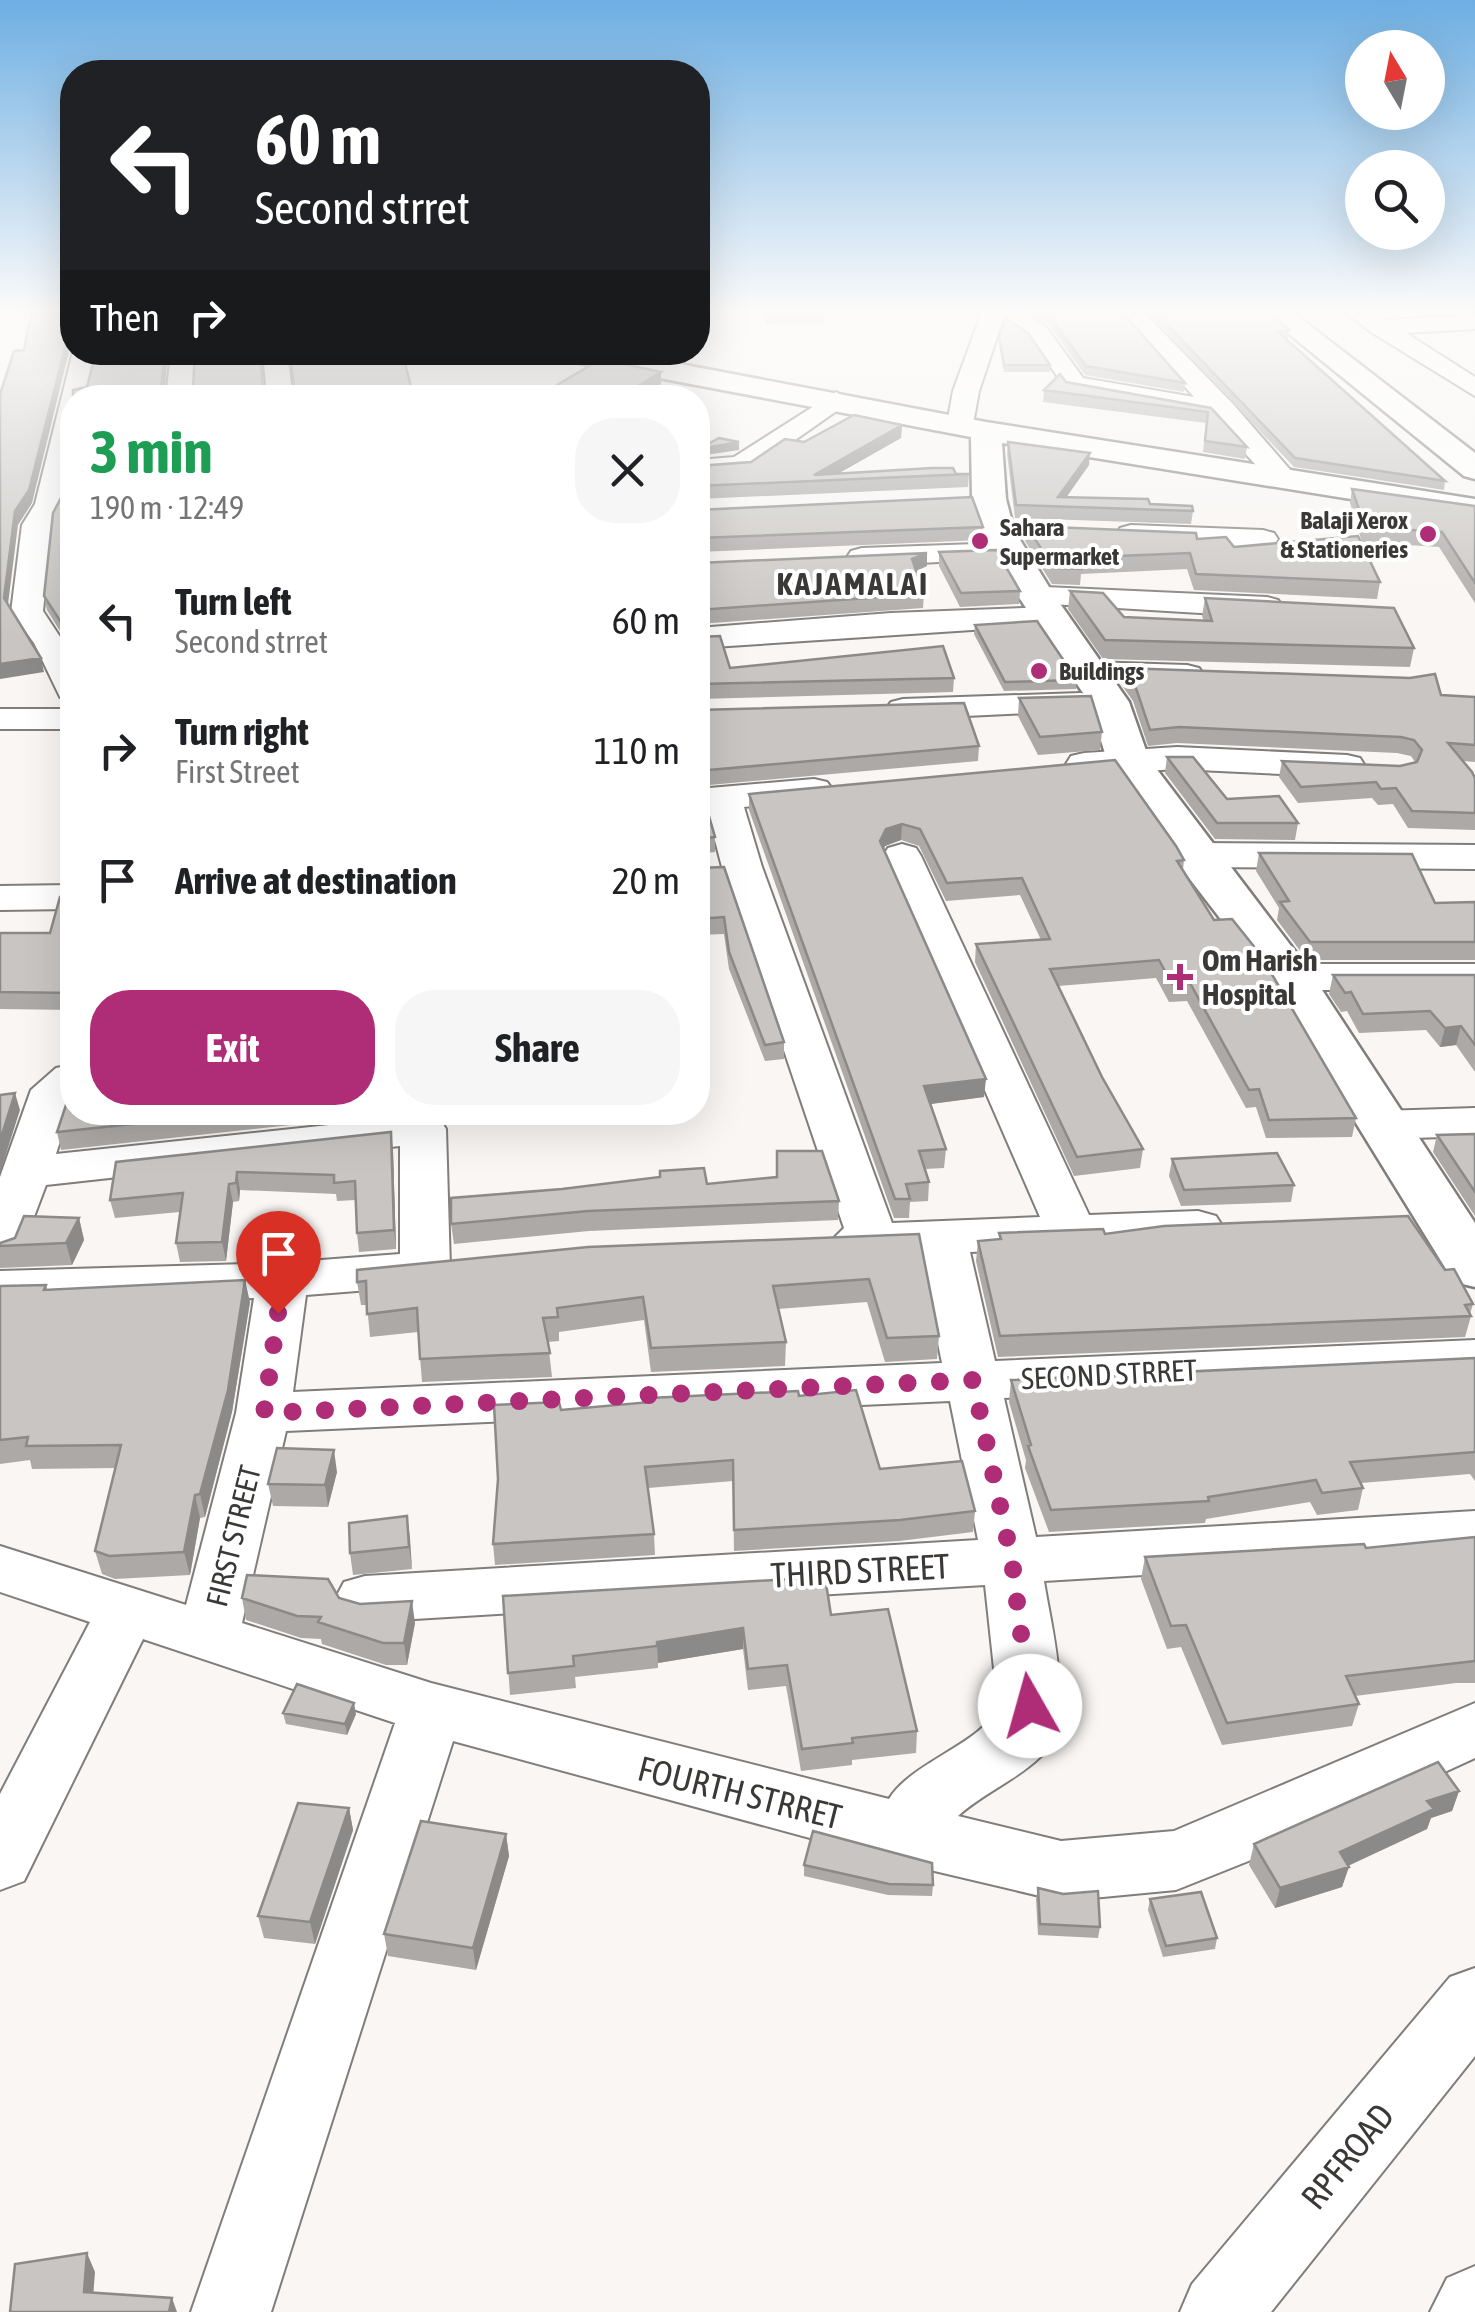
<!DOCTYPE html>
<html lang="en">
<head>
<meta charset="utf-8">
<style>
  body { margin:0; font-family:"Asap Condensed",sans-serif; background:#f6f6f6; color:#202124; height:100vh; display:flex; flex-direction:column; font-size:38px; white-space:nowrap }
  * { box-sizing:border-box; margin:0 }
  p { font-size:32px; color:#757577 }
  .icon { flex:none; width:55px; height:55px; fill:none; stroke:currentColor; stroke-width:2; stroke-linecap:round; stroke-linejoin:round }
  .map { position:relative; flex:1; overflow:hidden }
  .details { position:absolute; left:60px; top:385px; width:650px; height:740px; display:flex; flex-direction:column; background:#fff; border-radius:40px; box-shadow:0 10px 40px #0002 }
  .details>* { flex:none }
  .top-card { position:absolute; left:60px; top:60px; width:650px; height:305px; border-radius:40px; box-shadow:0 10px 40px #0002; background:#202124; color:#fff; overflow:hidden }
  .needle { width:65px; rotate:350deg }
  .buttons { position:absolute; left:1345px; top:30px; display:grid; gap:20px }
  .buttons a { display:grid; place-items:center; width:100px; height:100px; border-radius:50%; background:#fff; box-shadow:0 10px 40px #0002; font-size:50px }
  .pin { position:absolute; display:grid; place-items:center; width:85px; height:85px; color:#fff; margin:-102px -42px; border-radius:50% 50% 50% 0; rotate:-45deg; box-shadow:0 0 10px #0007 }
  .pin .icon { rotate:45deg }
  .me { position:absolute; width:110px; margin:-55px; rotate:353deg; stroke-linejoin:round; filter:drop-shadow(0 0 8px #0008) }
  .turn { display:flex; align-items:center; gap:35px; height:210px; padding:0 30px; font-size:45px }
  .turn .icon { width:130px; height:130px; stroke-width:2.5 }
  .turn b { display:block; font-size:70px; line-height:85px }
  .then { display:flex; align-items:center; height:95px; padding:0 30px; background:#0003; gap:20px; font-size:38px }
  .round { display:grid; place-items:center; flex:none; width:105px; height:105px; border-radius:40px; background:#f6f6f6 }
  .summary { display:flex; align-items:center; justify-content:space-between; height:170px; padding:0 30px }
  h1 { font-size:60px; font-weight:700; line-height:75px; color:#1e9e55 }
  .button { display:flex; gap:20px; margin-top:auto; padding:20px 30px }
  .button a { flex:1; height:115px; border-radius:40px; background:#af2d77; color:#fff; font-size:40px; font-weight:700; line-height:115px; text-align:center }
  .button a+a { background:#f6f6f6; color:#202124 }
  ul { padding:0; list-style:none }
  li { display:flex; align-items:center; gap:30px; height:130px; padding:0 30px }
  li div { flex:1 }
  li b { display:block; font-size:38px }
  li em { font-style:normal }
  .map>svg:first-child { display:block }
</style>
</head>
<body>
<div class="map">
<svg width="1475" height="2312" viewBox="0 0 1475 2312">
  <rect width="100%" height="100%" fill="#f9f6f3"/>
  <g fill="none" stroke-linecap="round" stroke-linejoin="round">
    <g stroke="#807d7a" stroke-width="4">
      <path id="minor" d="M982 312H1025L1046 327 1083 378 1194 397 1118 312H1143L1233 404 1299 480 1295 486H1275L1211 416 1066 389 1030 337 1003 319 979 391 973 424 960 432 951 430 947 424 953 391Z
        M1345 312H1373L1385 320 1475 315V329L1406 333 1475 377V396L1371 332Z
        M73 352H97L86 398H72V460L63 504 52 525 43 611 72 655V700L60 697 34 643 11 612 22 525 35 504Z
        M171 352H195L192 398H166Z
        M263 352H287L293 398H267Z
        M836 392 849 400 845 405 751 471 698 476V460L734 457Z
        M1131 525 1263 530 1274 533 1278 539 1274 545 1263 548 1120 540 1116 534 1120 528Z
        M1005 543 1016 546 1020 552 1016 558 862 566 851 563 847 557 851 551 862 548Z
        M1045 587 1267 597 1278 600 1283 607 1278 614 1267 617 1034 603 1029 596 1034 589Z
        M1053 607 1064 610 1069 617 1064 624 698 648V628L891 613Z
        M1091 662 1187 665 1199 668 1204 675 1199 682 1187 685 1079 679 1074 672 1079 665Z
        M1081 693 1093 696 1098 703 1093 710 903 719 891 716 886 709 891 702 903 699Z
        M0 709H72V729H0Z
        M1177 747 1347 755 1360 758 1365 766 1360 774 1347 777 1177 769 1084 775 1071 772 1066 764 1071 756 1084 753Z
        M814 779 827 782 833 790 827 798 744 807 762 867 892 1223 1040 1217 883 856 888 848 902 844 916 848 921 856 1089 1215 1198 1211 1216 1216 1223 1227 1216 1238 1198 1243 970 1252 995 1361 1475 1340V1376L1004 1398 1036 1537 1475 1511V1555L1044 1581C1051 1627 1077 1720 1041 1756 1017 1780 983 1793 958 1816L1061 1841 1174 1831 1475 1703V1758L1271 1852 1176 1890 1061 1901 909 1865 453 1741 271 2312H191L395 1723 143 1639 24 1881 0 1890V1794L90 1622 0 1592V1546L186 1605 236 1413 254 1298 0 1305V1271L282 1263 400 1254V1146L46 1185 18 1259 0 1263V1177L31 1090 56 1068 72 1065V1103L56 1154 423 1115 440 1119 446 1129 450 1268 443 1280 420 1286 306 1295 293 1392 942 1363 920 1254 856 1257 838 1252 831 1241 844 1228 722 867 707 810 698 811V789ZM950 1401 978 1540 365 1576 344 1582 335 1599 344 1616 365 1622 985 1585 998 1706C985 1743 912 1761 889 1799L431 1683 242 1623 286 1431Z
        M1195 843 1475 845V869L1195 867 1181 863 1176 855 1181 847Z
        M72 885V909L0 910V886Z
        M1290 964H1475V990H1290L1275 986 1269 977 1275 968Z
        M1475 1108V1136L1382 1139 1366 1135 1359 1125 1366 1115 1382 1111Z
        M1475 1968V2056L1271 2312H1180L1192 2284 1450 1977Z
        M1475 2266V2312H1430L1447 2278Z"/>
    </g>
    <g stroke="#807d7a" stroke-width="5">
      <path id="major" d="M1262 312H1292L1475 453V479L1464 476Z
        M555 352H617L986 422 1475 499V519L1002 443 1006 499 1014 530 1054 595 1129 702 1149 759 1307 967 1475 1223V1287L1454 1282 1269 982 1179 865 1107 760 1089 702 1018 596 980 530 972 499 971 437 569 361Z"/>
    </g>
    <use href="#minor" fill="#fff" fill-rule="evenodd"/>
    <use href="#major" fill="#fff" fill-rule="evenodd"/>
  </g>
  <path fill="#aca9a7" d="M698 312H706V320H698Z
    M760 312H824L825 323 767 324Z
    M941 312H979L977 316 944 317Z
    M1031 312H1122L1185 383 1184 392 1085 375 1049 325Z
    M1147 312H1268L1289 330 1288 338H1285L1445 481 1444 490 1294 467Z
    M999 337 1050 365V372H1004L999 344Z
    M1066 382 1211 408 1247 447 1245 459 1203 452 1206 423 1043 402 1044 390Z
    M902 425 901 438 839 473 969 474 968 487 698 499V466L751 462 804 442Z
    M1008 442 1089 465 1066 498 1150 504 1193 511 1191 524 1015 518 1007 454Z
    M1352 489 1475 506V603L1439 547 1362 542 1350 503Z
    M64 492 72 650 47 610 44 596Z
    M698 510 983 527 982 540 698 552Z
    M1027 526 1197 539 1380 582 1377 599 1194 590 1187 569 1081 574 1080 585 1052 584 1025 541Z
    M939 552 1020 591 1019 604 960 607 939 566Z
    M698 563 927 566 916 571 924 594 923 608 698 624V626Z
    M1070 591 1124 617 1204 621 1202 616 1205 598 1414 648 1410 667 1103 659 1068 609Z
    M975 625 1077 680 1076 689 1004 691 974 634Z
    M698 637 730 668 954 678 953 692 698 699Z
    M1123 668 1475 697V762L1463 761 1475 778V830L1408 828 1393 804 1378 805 1372 798 1298 803 1279 777 1282 761 1400 766 1415 762 1411 756 1397 753 1177 743 1148 746 1133 701 1121 684Z
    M1019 698 1102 732 1100 750 1038 755 1018 716Z
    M698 710 979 746 978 761 698 786Z
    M1167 757 1227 799 1298 823 1295 840 1215 839 1165 773Z
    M749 794 1184 860 1183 870 1214 920 1356 1118 1352 1137 1266 1138 1256 1107 1246 1108 1187 1001 1169 1002 1156 978 1058 986 1102 1077 1143 1149 1140 1168 1074 1176 975 962 976 944 1041 940 1020 895 946 901 919 846 901 840 885 846 884 848 984 1097 930 1104 946 1149 944 1168 925 1169 929 1182 928 1201 910 1202 909 1218H894L749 810Z
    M698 797 715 837V852L698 854Z
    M1259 853 1435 903 1475 902V960H1307L1277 920 1279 908 1256 871Z
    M724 867 784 1042V1059L765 1061 729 969 724 934 698 935V868Z
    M72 886V1010L0 1009V933H50L71 896Z
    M1333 975H1475V1072L1456 1045 1440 1047 1426 1030 1359 1033 1347 1011 1341 1012 1329 994Z
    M72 1087V1112H393V1114L61 1150 57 1132Z
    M1475 1134V1216L1433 1152 1437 1135Z
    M393 1151 396 1249 359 1252 357 1233 356 1200 337 1201 336 1194 240 1190 239 1201 233 1202 226 1261 180 1262 176 1243 180 1212 115 1218 110 1200 116 1162Z
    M1172 1159 1294 1185 1291 1202 1181 1206 1169 1176Z
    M777 1177 839 1201 838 1220 589 1231 454 1244 451 1224 707 1184Z
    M79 1218 84 1240 72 1265 0 1268V1246Z
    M999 1233 1105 1234 1445 1270 1473 1304 1470 1314 1471 1316 1465 1337 998 1357 976 1261 978 1241 999 1239Z
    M919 1234 939 1336 937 1359 885 1362 867 1302 778 1309 786 1342 785 1366 651 1372 644 1320 559 1332V1341L548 1342 552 1377 422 1382 418 1332 370 1337 367 1305H361L357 1282Z
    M46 1285 47 1289 250 1302 232 1412 205 1517 200 1518 190 1575 115 1579 102 1574 95 1551 115 1468 32 1469 30 1460 0 1464V1286Z
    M1475 1358V1481L1470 1474 1361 1483 1363 1488 1358 1510 1317 1515 1310 1502 1206 1519 1205 1523 1049 1532 1025 1468 1026 1460 1009 1402 1011 1380Z
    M799 1396 880 1469 975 1511 973 1532 899 1541 734 1551 733 1481 648 1488 654 1534 655 1555 495 1565 493 1544 561 1410Z
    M337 1472 328 1507 273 1506 268 1484Z
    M407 1516 412 1569 353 1575 350 1553Z
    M1475 1537V1683H1456L1355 1696 1359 1704 1352 1726 1222 1745 1181 1647 1167 1649 1141 1579 1145 1557 1366 1548Z
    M503 1596 831 1615 917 1731 916 1753 852 1760V1765L801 1771 786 1686 748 1690 743 1649 658 1663V1668L575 1677 576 1688 510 1695Z
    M242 1598H339L415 1623 407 1665H386L322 1644 321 1639 301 1638 246 1620Z
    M283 1713 356 1714 347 1735 286 1724Z
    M1459 1791 1452 1811 1431 1818 1427 1829 1348 1866 1342 1887 1275 1908 1249 1865 1254 1844Z
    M349 1808 353 1830 315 1944 264 1938 258 1916Z
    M506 1834 509 1856 476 1970 388 1956 384 1934Z
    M804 1865 933 1885 932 1896 888 1895 804 1876Z
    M1038 1888 1063 1894 1100 1927 1098 1938 1038 1935 1036 1899Z
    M1150 1899 1217 1938 1215 1949 1163 1957 1148 1910Z"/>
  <path fill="#8c8a88" d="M72 339V351H69L32 503 18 525 7 612 4 598 15 511 67 340Z
    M165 352H168L164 398 161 389Z
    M661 372V384L638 398H618Z
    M902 425 901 438 827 480 814 475Z
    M739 442V450L699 456V449Z
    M1090 453 1089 465 1059 507 1058 497Z
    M927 553V566L911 573 912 559Z
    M41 658 44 672 0 679V664Z
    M902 824 901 840 885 846 880 858V841L886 829Z
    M1461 1026 1456 1045 1440 1047 1445 1028Z
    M986 1079 984 1097 923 1105 924 1086Z
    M15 1093 20 1110 0 1173V1141Z
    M391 1132 393 1151 396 1249 394 1230Z
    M237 1172 240 1190 239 1201 236 1183Z
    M229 1184 233 1202 226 1261 222 1242Z
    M79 1218 84 1240 72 1265 66 1243Z
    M245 1280 250 1302 232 1412 205 1517 200 1494Z
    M334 1450 337 1472 328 1507 325 1485Z
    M195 1495 200 1518 190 1575 184 1552Z
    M407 1516 410 1538 412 1569 409 1547Z
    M412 1601 415 1623 407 1665 404 1643Z
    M743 1628V1649L658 1663 657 1642Z
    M354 1703 356 1714 347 1735 345 1724Z
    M1459 1791 1452 1811 1431 1818 1427 1829 1343 1868 1349 1867 1342 1887 1275 1908 1280 1888 1427 1801Z
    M349 1808 353 1830 315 1944 310 1922Z
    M506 1834 509 1856 476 1970 473 1948Z
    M87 2253 95 2272 92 2311 84 2292Z
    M172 2298 177 2312H169Z"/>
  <path fill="#c8c5c2" stroke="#8c8a88" stroke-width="2.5" d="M31 312H72V339L67 340 29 490 15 511 4 598 41 658 0 664V394L14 351 24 350Z
    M765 312H824L825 315 767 316Z
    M1043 312H1122L1185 383 1086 366 1050 317Z
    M1155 312H1268L1289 330 1277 331 1445 481 1295 458Z
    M1006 318 1028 333 1050 365H1004L999 337Z
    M96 352H165L161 389H193L195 352H260L263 389 294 388 290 352H402L414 398H73V390L87 387Z
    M601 359 661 372 618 398H535Z
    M1060 374 1066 382 1211 408 1247 447 1205 441 1208 412 1044 390Z
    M854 415 902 425 814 475 932 468H953L956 474H969L698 486V466L751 462 785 439 804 442Z
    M719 438 739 442 699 449Z
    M1008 442 1090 453 1058 497 1148 499 1150 504 1192 506 1193 511 1016 505Z
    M72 452V650V639L44 596 53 513 64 492Z
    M1352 489 1475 506V583L1442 532 1365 527Z
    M972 497 983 527 698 538V510Z
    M1027 526 1196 533 1197 539 1226 537 1234 547 1358 536 1380 582 1196 574 1190 553 1072 558 1081 569 1053 568Z
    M996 550 1020 591 961 593 939 552Z
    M927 553 912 559 924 594 698 610V563Z
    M1070 591 1103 593 1124 617 1212 621 1205 598 1394 608 1414 648 1105 640Z
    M1037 621 1077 680 1005 682 975 625Z
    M720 636 730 668 943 646 954 678 698 684V637Z
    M1123 668 1410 678 1435 674 1441 695 1475 697V745L1448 743 1472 772 1475 778V813L1412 811 1396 788 1381 789 1376 782 1301 787 1282 761 1400 766 1417 762 1422 750 1414 740 1401 737 1179 727 1150 730 1135 685Z
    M1091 696 1102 732 1040 737 1019 698Z
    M964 703 979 746 698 771V710Z
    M1167 757H1193L1227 799 1279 796 1298 823H1217Z
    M1115 760 1176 846 1184 860 1177 861 1214 920 1232 919 1260 954 1356 1118 1269 1120 1259 1089 1249 1090 1190 983 1172 984 1159 960 1050 969 1102 1077 1143 1149 1077 1157 976 944 1050 939 1022 878 947 883 920 829 902 824 886 829 880 841 986 1079 924 1086 946 1149 919 1151 929 1182 906 1184 910 1199H895L749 794Z
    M698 797 704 799 715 837 698 839Z
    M1259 853 1412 854 1435 903 1475 902V942H1310L1280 902 1289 901Z
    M724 867 784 1042 765 1045 729 952 724 917 698 919V868Z
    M72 886V993L0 992V933H50L60 897 71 896Z
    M1333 975H1475V1045L1461 1026 1445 1028 1430 1011 1363 1014 1351 992 1345 993Z
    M72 1071V1112H247L57 1132 72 1087Z
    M15 1093 0 1141V1095Z
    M391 1132 394 1230 357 1233 355 1181 334 1183V1175L237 1172 236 1183 229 1184 222 1242 176 1243 183 1193 110 1200 116 1162Z
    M1475 1134V1192L1437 1135Z
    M777 1151H822L839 1201 588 1211 451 1224V1198L562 1189 660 1177V1171L704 1168 707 1184 777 1177Z
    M1277 1153 1294 1185 1184 1190 1172 1159Z
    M24 1216 79 1218 66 1243 0 1246V1243L15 1238Z
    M1408 1216 1445 1270 1454 1269 1473 1304 1465 1305 1471 1316 1000 1336 978 1241 1001 1239 999 1233 1103 1229 1105 1234 1164 1226Z
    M919 1234 939 1336 887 1338 869 1279 773 1286 786 1342 651 1348 643 1297 557 1308 558 1317 543 1318 550 1353 420 1359 417 1308 367 1314 366 1281 357 1282V1270L588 1247Z
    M245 1280 228 1390 200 1494 195 1495 184 1552 109 1556 95 1551 121 1445 26 1446 28 1437 0 1440V1286L46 1285 44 1290Z
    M1475 1358V1452L1350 1462 1363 1488 1322 1493 1316 1480 1208 1497 1209 1501 1051 1510 1028 1446 1031 1445 1011 1380Z
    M856 1390 880 1469 962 1461 975 1511 900 1520 734 1530 733 1460 645 1467 654 1534 493 1544 498 1479 494 1405 559 1402 561 1410 651 1402 650 1398 798 1391 799 1396Z
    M277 1448 334 1450 325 1485 268 1484Z
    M407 1516 409 1547 350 1553 349 1523Z
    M1475 1537V1661L1346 1676 1359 1704 1227 1723 1186 1625 1171 1626 1145 1557 1364 1544 1366 1548Z
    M247 1575 328 1579 339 1598 360 1604 412 1601 404 1643H383L318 1622 321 1617 297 1616 242 1598Z
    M825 1577 831 1615 888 1609 917 1731 852 1738 853 1743 802 1749 787 1665 748 1669 743 1628 657 1642V1646L573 1656 574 1666 508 1673 503 1596Z
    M297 1684 354 1703 345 1724 283 1713Z
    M1438 1762 1459 1791 1427 1801 1434 1809 1340 1852 1349 1867 1280 1888 1254 1844Z
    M298 1803 349 1808 310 1922 258 1916Z
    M421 1821 506 1834 473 1948 384 1934Z
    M813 1831 932 1863 933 1885 889 1884 804 1865Z
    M1038 1888 1063 1894 1098 1891 1100 1927 1040 1924Z
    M1201 1892 1217 1938 1166 1946 1150 1899Z
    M87 2253 84 2292 172 2298 169 2312H10L15 2264Z"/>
  <linearGradient id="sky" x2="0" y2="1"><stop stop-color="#6daee2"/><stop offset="0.49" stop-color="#fcfbfa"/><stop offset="1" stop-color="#fcfbfa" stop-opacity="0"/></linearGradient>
  <rect width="1475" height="636" fill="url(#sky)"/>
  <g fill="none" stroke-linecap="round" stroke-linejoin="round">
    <path stroke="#af2d77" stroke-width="18" stroke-dasharray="0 32.4" d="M278 1313 264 1413 973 1380 1012 1561 1030 1706"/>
  </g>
  <g fill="#af2d77" stroke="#fff" stroke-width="4">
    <circle cx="1428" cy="534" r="10"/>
    <circle cx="980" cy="541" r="10"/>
    <circle cx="1039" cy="671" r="10"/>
    <path d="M1175 962h10v10h10v10h-10v10h-10v-10h-10v-10h10z"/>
  </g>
  <g text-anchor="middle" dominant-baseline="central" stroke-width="8" stroke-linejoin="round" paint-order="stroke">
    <g font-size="25" font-weight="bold" fill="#3a3937" stroke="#fff" text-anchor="start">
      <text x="1408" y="520" text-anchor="end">Balaji Xerox<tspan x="1408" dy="29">&amp; Stationeries</tspan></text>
      <text x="1000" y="527">Sahara<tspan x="1000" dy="29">Supermarket</tspan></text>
      <text x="1059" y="671">Buildings</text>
    </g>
    <g font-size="30" font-weight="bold" fill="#3a3937" stroke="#fff" text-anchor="start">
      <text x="1202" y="960">Om Harish<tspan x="1202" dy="34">Hospital</tspan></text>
    </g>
    <g font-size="30" fill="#3a3937" stroke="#fff">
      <text transform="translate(1109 1374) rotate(-3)">SECOND STRRET</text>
      <text transform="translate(233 1536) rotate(-76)">FIRST STREET</text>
    </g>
    <g font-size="32" font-weight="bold" letter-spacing="2.5" fill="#3a3937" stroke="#fff">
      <text x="853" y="583">KAJAMALAI</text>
    </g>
    <g font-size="35" fill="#3a3937" stroke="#fff">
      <text transform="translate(860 1570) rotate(-3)">THIRD STREET</text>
      <text transform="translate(740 1792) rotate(14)">FOURTH STRRET</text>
      <text transform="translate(1347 2156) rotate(-51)">RPFROAD</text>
    </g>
  </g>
</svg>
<div class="buttons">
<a><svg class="needle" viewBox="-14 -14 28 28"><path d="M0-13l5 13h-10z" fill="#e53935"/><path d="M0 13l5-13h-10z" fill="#757577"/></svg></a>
<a><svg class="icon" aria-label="search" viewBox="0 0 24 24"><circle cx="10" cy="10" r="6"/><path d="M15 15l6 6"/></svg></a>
</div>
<div class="pin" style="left:278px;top:1313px;background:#d93025"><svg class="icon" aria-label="arrive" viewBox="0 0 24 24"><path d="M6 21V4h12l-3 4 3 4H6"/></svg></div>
<svg class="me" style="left:1030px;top:1706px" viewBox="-20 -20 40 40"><circle r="19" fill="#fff"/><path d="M0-13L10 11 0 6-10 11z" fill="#af2d77"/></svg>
<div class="top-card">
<div class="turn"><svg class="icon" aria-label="left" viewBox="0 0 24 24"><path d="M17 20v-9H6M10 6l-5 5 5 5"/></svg><div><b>60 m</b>Second strret</div></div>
<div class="then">Then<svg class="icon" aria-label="right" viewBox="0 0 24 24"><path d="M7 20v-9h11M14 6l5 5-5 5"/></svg></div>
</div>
<section class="details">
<div class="summary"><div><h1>3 min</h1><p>190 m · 12:49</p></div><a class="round"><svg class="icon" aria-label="close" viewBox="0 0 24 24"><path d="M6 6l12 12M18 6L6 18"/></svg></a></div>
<ul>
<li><svg class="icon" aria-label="left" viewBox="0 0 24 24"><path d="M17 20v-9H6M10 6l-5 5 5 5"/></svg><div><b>Turn left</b><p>Second strret</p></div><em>60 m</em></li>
<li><svg class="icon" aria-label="right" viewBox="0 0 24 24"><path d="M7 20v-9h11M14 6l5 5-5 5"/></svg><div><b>Turn right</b><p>First Street</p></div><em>110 m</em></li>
<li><svg class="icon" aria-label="arrive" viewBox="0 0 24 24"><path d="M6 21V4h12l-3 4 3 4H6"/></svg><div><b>Arrive at destination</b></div><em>20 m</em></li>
</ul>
<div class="button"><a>Exit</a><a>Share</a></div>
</section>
</div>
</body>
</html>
